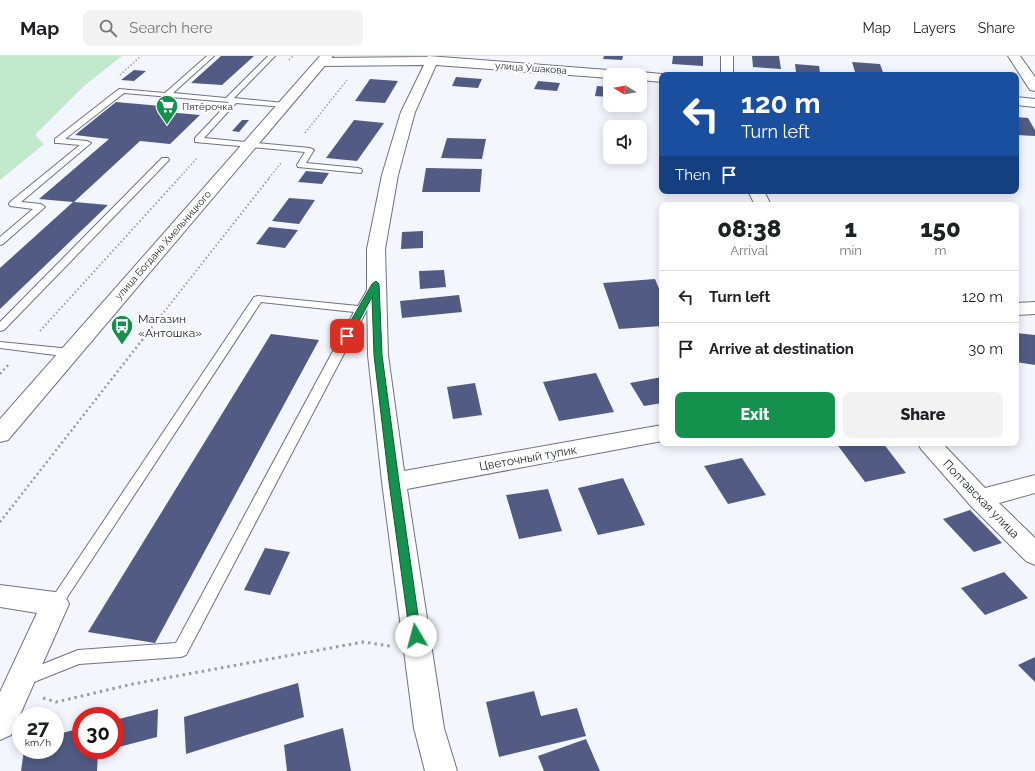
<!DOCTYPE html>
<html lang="en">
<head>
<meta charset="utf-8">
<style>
  body { margin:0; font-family:Raleway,sans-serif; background:#f2f2f2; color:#202124; height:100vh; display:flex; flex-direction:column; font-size:15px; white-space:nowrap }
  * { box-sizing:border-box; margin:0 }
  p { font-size:13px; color:#757577 }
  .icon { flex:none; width:22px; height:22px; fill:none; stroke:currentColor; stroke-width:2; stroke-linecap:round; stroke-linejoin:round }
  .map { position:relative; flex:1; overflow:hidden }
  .panel { position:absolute; left:659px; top:146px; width:360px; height:244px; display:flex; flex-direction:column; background:#fff; border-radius:8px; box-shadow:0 2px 10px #0003 }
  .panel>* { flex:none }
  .guide { position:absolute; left:659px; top:16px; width:360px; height:122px; border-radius:8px; box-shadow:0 2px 10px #0003; background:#1a4fa0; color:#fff; overflow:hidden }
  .needle { width:26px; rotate:281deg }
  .tools { position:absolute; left:603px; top:12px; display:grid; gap:8px }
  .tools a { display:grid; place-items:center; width:44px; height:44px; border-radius:8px; background:#fff; box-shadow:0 2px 10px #0003; font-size:20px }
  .speed { position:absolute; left:12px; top:651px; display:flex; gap:8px; font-size:20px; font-weight:700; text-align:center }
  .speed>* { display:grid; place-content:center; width:52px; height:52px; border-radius:50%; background:#fff; box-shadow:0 2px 10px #0003; line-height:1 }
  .speed small { font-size:10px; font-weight:400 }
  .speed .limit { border:6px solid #d22; background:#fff; color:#111 }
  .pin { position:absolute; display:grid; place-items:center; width:34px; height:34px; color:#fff; margin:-17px; border-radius:8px; box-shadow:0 2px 6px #0006 }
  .me { position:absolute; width:44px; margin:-22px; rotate:352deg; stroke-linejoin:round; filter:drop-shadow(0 0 3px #0008) }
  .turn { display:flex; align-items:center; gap:14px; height:84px; padding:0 16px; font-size:18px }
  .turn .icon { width:52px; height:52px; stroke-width:2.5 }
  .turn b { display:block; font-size:28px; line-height:34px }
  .then { display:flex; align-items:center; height:38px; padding:0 16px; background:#0003; gap:8px; font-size:15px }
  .eta { display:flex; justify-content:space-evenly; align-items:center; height:68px; text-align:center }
  .eta b { font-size:24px; font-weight:800; line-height:28px }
  .primary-button { display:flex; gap:8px; margin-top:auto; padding:8px 16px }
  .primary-button a { flex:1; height:46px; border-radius:8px; background:#15914e; color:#fff; font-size:16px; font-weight:800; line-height:46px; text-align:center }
  .primary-button a+a { background:#f2f2f2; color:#202124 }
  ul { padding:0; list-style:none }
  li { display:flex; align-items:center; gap:12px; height:52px; padding:0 16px; border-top:1px solid #e0e0e0 }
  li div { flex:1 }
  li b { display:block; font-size:15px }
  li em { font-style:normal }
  header { display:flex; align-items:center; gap:24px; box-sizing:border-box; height:56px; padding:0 20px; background:#fff; border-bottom:1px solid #e0e0e0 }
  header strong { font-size:19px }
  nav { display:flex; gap:22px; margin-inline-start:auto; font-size:14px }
  .search { width:280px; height:36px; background:#f2f2f2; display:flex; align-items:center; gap:10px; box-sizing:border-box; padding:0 14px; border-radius:8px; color:#757577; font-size:15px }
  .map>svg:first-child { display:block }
</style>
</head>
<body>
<header>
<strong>Map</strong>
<div class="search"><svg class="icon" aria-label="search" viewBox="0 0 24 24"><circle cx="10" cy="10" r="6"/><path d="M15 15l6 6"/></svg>Search here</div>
<nav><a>Map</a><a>Layers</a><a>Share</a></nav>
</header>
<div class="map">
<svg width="1035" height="715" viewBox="0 0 1035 715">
  <rect width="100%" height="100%" fill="#f4f6fe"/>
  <path fill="#c2e9cc" d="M0 0H122L84 30 35 79 44 88 0 124Z"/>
  <path fill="#525b83" d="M221 0H254L222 29 191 27Z
    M604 0H623L622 4 603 3Z
    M673 0H703V10L672 8Z
    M752 0H779L781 13 753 11Z
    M852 6 880 8 884 19H856Z
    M795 8 819 10 820 17 796 16Z
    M134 14 146 15 134 25 121 24Z
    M456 21 482 23 478 32 452 30Z
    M370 23 398 25 385 47 355 45Z
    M538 25 560 27 557 35 534 33Z
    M597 30 610 31V41L595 40Z
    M116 46 172 51 167 56 200 59 170 88 140 85 74 146 108 149 0 253V212L73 146 39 143 109 83 75 79Z
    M1016 61 1028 62 1035 74V80L1016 79Z
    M242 64H249L239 76 232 75Z
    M354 64 384 67 357 105 326 102Z
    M447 82 486 83 482 103 441 102Z
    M426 112 482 113 480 136H422Z
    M306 115 329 117 322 128 298 126Z
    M289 142 315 144 299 168 272 165Z
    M269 171 298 174 285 192 256 188Z
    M423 175V192L401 193 402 176Z
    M444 214 446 231 420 233 419 215Z
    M655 223 662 240V270L619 273 603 227Z
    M459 239 462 256 402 262 400 245Z
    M1016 277 1035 279V309L1016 306Z
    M271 278 319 284 155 587 88 576Z
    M596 317 614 356 559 365 543 326Z
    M662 321V347L644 350 630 327Z
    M475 327 482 359 453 363 447 331Z
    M836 387H883L906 417 865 426Z
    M742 402 766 439 728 448 704 410Z
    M623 422 645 469 598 479 578 432Z
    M548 433 562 475 519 483 506 439Z
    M970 454 1002 487 974 496 943 463Z
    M265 492 290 496 270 539 244 534Z
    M1004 516 1028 542 985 559 961 532Z
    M1035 601V626L1018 609Z
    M298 627 304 661 186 698 184 661Z
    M534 635 541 660 577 652 586 680 499 701 486 646Z
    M158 653 157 681 115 692V664Z
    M81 672V694H104L98 696 97 715H21L24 694H55V679Z
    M343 672 351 715H287L284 689Z
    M586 683 600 715H544L538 700Z"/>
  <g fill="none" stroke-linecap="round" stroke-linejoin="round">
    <g stroke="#6e7384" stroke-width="2">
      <path id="service" d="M207 0H214L173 37 226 42 268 0H275L234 42 284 47 288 49 284 51 236 47 204 82 310 92 314 94 306 107 358 112 361 113 362 115 361 117 298 111 297 109 305 96 195 86V82L229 46 124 37 65 83 87 85 91 87 21 146 41 148 45 151 3 188 0 189V181L33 153 10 150 9 148 10 146 80 89 58 87H55V83L119 33 165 37Z
        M162 102H168L169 104 4 274 0 275V266Z
        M375 226 380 229 186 599 181 601 79 608 24 630 18 628 16 623 18 618 78 594 176 587 354 256 261 246 60 552 55 554 50 552 48 548 254 241 258 240 358 250 371 227Z
        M0 286 71 293 75 294 77 297 75 300 71 301 0 292Z"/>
    </g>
    <g stroke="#6e7384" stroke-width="2">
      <path id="minor" d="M428 0 621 15 626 16 627 19H610V22L436 9 415 56 398 119 385 193 388 299 404 415 662 369V385L407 433 444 672 457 715H425L414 672 382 426 368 299 367 228V193L382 119 401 56 424 9 322 10 318 9 316 6 318 3 322 2 427 1Z
        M721 0H733V19H721Z
        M1008 0H1020L1035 21V35L1030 34Z
        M640 16 662 18 666 19H662V26L640 24V19H634Z
        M1016 41 1035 43V51L1016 49Z
        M748 135H764L771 149H755Z
        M1035 246V258L1016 259V247Z
        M918 387H942L985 432 1035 419V437L999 447 1035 482V509L1026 505 971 450 921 393Z
        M0 529 55 536 65 540 69 548 11 679 0 684V636L37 557 0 551Z"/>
    </g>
    <g stroke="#6e7384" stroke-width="2">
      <path id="secondary" d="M320 0H333L8 384 0 386V363Z"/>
    </g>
    <path stroke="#999ba3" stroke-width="1.5" stroke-dasharray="1.5 2" stroke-linecap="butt" d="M289 4 293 0
      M120 19 141 0
      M305 77 347 24
      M179 122 198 101
      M269 122 281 107"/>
    <path stroke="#999ba3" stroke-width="2" stroke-dasharray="1.5 2.5" stroke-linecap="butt" d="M40 275 180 121
      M149 275 270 121"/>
    <path stroke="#999ba3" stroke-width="2.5" stroke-dasharray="2 3" stroke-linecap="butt" d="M0 318 9 308
      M0 466 150 274"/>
    <path stroke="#999ba3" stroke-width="3" stroke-dasharray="2.5 4" stroke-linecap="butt" d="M43 642 56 646 133 628 363 586 390 590"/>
    <use href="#service" fill="#fff" fill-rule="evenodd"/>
    <use href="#minor" fill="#fff" fill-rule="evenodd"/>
    <use href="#secondary" fill="#fff" fill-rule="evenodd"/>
  </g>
  <path fill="#15914e" stroke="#0e5e33" d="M376 225 379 228 382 299 399 426 421 580 420 583 416 585 412 583 410 580 389 426 374 299 372 241 350 282 347 283 342 280 372 228Z"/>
  <defs>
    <g id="supermarket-pin" transform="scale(1.15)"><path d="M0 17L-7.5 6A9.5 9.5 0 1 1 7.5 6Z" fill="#15914e" stroke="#fff"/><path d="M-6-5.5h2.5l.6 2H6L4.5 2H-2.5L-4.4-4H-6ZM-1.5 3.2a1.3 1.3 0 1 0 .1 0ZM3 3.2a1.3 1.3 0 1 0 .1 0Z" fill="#fff"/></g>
    <g id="bus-pin" transform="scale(1.15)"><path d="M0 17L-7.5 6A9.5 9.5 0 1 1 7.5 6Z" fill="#15914e" stroke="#fff"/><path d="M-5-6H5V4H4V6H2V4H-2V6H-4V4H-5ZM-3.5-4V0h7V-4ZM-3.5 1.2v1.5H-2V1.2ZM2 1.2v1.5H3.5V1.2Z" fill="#fff"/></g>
  </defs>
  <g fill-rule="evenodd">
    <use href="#supermarket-pin" x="167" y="50"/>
    <use href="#bus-pin" x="122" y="270"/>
  </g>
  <g text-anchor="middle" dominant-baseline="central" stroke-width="4" stroke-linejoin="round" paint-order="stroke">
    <g font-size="10" fill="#272931" stroke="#fff">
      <text transform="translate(531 12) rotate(4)">улица Ушакова</text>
      <text transform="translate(163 189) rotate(-49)">улица Богдана Хмельницкого</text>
    </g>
    <g font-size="10" fill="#272931" stroke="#fff" text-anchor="start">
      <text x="182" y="50">Пятёрочка</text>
    </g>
    <g font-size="12" fill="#272931" stroke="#fff" text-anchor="start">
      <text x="138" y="263">Магазин<tspan x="138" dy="14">«Антошка»</tspan></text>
    </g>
    <g font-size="12" fill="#272931" stroke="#fff">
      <text transform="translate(528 402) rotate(-10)">Цветочный тупик</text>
      <text transform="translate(981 443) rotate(46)">Полтавская улица</text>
    </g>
  </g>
</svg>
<div class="tools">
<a><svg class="needle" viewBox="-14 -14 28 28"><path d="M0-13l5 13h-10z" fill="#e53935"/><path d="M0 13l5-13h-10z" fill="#757577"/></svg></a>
<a><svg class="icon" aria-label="sound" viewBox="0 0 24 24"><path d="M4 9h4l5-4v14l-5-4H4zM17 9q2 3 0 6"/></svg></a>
</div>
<div class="speed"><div>27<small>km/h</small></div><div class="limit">30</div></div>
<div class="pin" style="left:347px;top:280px;background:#d93025"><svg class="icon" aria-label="arrive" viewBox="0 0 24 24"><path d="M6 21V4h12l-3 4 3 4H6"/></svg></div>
<svg class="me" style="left:416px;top:580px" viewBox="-20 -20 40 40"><circle r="19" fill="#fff"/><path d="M0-13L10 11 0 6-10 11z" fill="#15914e"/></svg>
<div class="guide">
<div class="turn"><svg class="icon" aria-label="left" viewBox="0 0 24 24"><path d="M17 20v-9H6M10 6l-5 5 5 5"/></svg><div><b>120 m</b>Turn left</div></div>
<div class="then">Then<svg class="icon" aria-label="arrive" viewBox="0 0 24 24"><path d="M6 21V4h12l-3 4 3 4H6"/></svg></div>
</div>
<section class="panel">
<div class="eta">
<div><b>08:38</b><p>Arrival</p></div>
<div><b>1</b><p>min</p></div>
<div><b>150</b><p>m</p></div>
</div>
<ul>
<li><svg class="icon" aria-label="left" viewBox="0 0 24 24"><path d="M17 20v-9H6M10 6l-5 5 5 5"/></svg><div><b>Turn left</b></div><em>120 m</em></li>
<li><svg class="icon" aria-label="arrive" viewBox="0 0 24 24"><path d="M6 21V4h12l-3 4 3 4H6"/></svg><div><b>Arrive at destination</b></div><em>30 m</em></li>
</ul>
<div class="primary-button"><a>Exit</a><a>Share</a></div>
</section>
</div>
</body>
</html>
